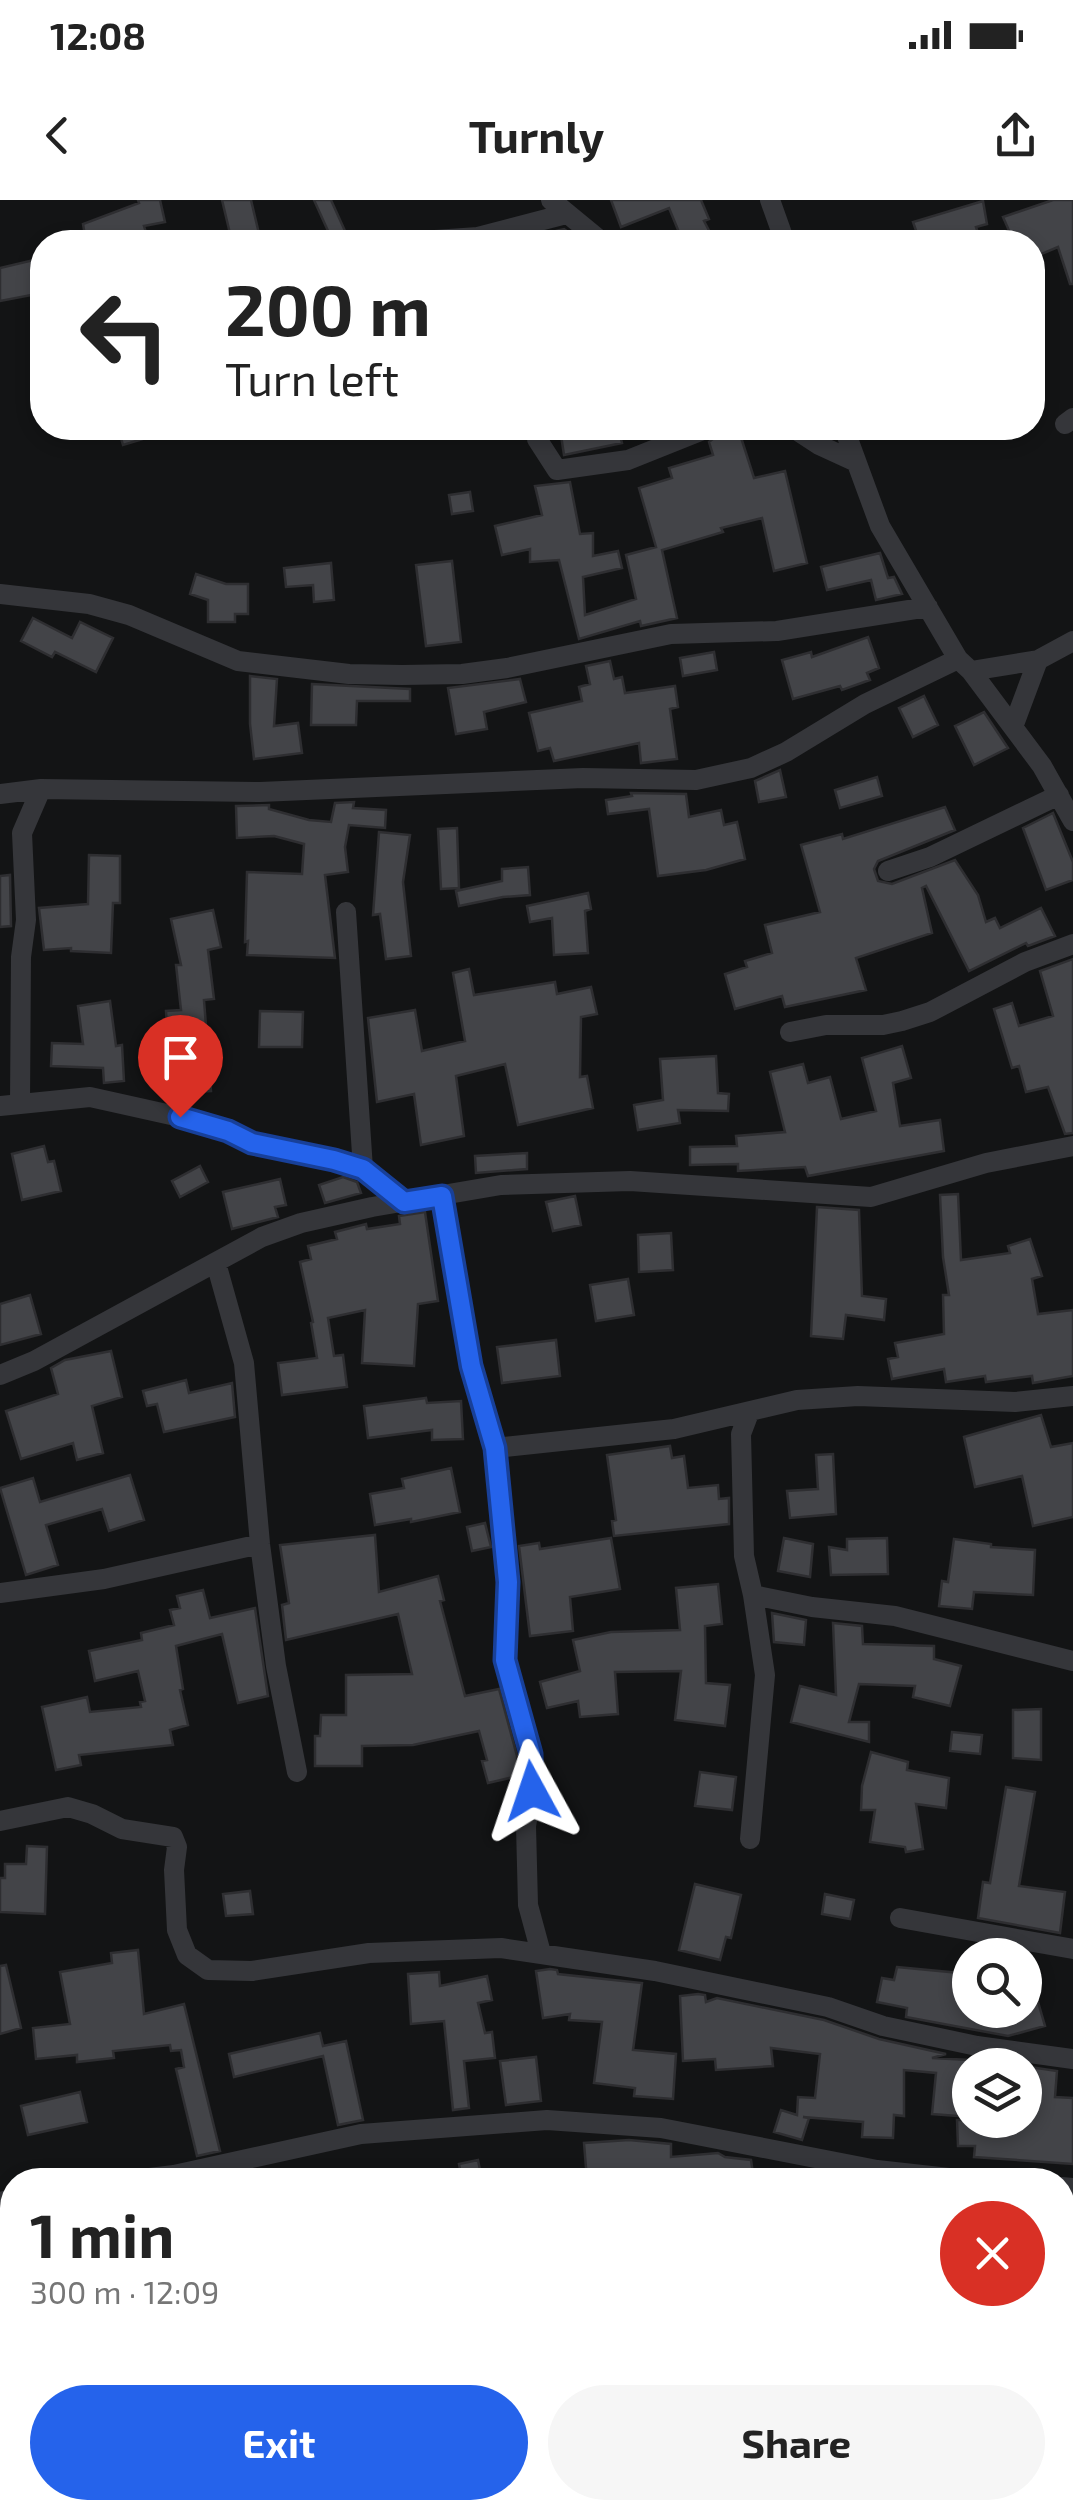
<!DOCTYPE html>
<html lang="en">
<head>
<meta charset="utf-8">
<style>
  body { margin:0; font-family:"Exo 2",sans-serif; background:#f6f6f6; color:#222; height:100vh; display:flex; flex-direction:column; font-size:38px; white-space:nowrap }
  * { box-sizing:border-box; margin:0 }
  p { font-size:32px; color:#767676 }
  .icon { flex:none; width:55px; height:55px; fill:none; stroke:currentColor; stroke-width:2; stroke-linecap:round; stroke-linejoin:round }
  .map { position:relative; flex:1; overflow:hidden }
  .details { position:absolute; left:0px; top:1968px; width:1075px; height:352px; display:flex; flex-direction:column; background:#fff; border-radius:40px 40px 0 0; box-shadow:0 5px 15px #0003 }
  .details>* { flex:none }
  .banner { position:absolute; left:30px; top:30px; width:1015px; height:210px; border-radius:40px; box-shadow:0 5px 15px #0003; background:#fff; color:#222; overflow:hidden }
  .controls { position:absolute; left:952px; top:1738px; display:grid; gap:20px }
  .controls a { display:grid; place-items:center; width:90px; height:90px; border-radius:50%; background:#fff; box-shadow:0 5px 15px #0003; font-size:50px }
  .pin { position:absolute; display:grid; place-items:center; width:85px; height:85px; color:#fff; margin:-102px -42px; border-radius:50% 50% 50% 0; rotate:-45deg; box-shadow:0 0 10px #0007 }
  .pin .icon { rotate:45deg }
  .me { position:absolute; width:110px; margin:-55px; rotate:355deg; stroke-linejoin:round; filter:drop-shadow(0 0 8px #0008) }
  .turn { display:flex; align-items:center; gap:35px; height:210px; padding:0 30px; font-size:45px }
  .turn .icon { width:130px; height:130px; stroke-width:2.5 }
  .turn b { display:block; font-size:70px; line-height:85px }
  .round { display:grid; place-items:center; flex:none; width:105px; height:105px; border-radius:52px; background:#f6f6f6 }
  .headline { display:flex; align-items:center; justify-content:space-between; height:170px; padding:0 30px }
  h1 { font-size:60px; font-weight:700; line-height:75px }
  .primary-button { display:flex; gap:20px; margin-top:auto; padding:20px 30px }
  .primary-button a { flex:1; height:115px; border-radius:60px; background:#2563eb; color:#fff; font-size:40px; font-weight:700; line-height:115px; text-align:center }
  .primary-button a+a { background:#f6f6f6; color:#222 }
  .status { display:flex; justify-content:space-between; align-items:center; height:70px; padding:0 50px; background:#fff; direction:ltr }
  .status svg { height:28px; fill:currentColor }
  header { display:flex; justify-content:space-between; align-items:center; height:130px; padding:0 30px; background:#fff; font-size:45px; font-weight:700 }
  .map>svg:first-child { display:block }
</style>
</head>
<body>
<div class="status"><b>12:08</b><svg viewBox="0 0 49 12"><path d="M0 12V9h3v3zM5 12V6h3v6zM10 12V3h3v9zM15 12V0h3v12zM26 1h20v11H26zM47 4h2v5h-2z"/></svg></div>
<header><svg class="icon" aria-label="back" viewBox="0 0 24 24"><path d="M15 5l-7 7 7 7"/></svg>Turnly<svg class="icon" aria-label="share" viewBox="0 0 24 24"><path d="M12 15V3M7 8l5-5 5 5M5 13v7h14v-7"/></svg></header>
<div class="map">
<svg width="1073" height="2319" viewBox="0 0 1073 2319">
  <rect width="100%" height="100%" fill="#131415"/>
  <path fill="#434448" stroke="#2e2e31" stroke-width="2.5" d="M138 0H160L165 22 144 26 149 42H86L83 24 139 3Z
    M222 0H251L261 42H232Z
    M314 0H331L350 42H333Z
    M611 0H701L709 19 704 21 715 42H683L669 8 621 27Z
    M1053 0H1073V84H1070L1058 47 1032 58V42H1014L1003 17Z
    M983 1 987 24 976 27 981 42H920L913 22Z
    M564 29 581 42H538L556 31Z
    M42 58V93L0 101V68Z
    M118 228H166V232L123 245Z
    M577 228H618L622 243 564 255 560 229Z
    M738 228 754 278 785 271 807 363 774 371 762 318 721 328 723 332 662 350 677 418 641 426 640 421 579 439 559 360 530 362V349L502 355 495 326 542 315 535 286 570 282 580 334 593 333V356L618 351 622 368 583 377 585 415 636 399 626 355 656 347 639 288 672 278 669 268 713 255 709 242 721 232Z
    M470 292 473 311 452 314 449 295Z
    M880 353 888 378 894 377 902 394 876 400 871 380 827 390 821 367Z
    M452 361 461 442 426 446 416 365Z
    M331 363 334 400 314 402 313 385 286 387 284 368Z
    M196 374 226 384H248V414H235V422H208V400L190 394Z
    M33 418 72 438 80 422 113 438 96 472 55 452 52 457 21 441Z
    M868 437 879 468 867 473 870 480 842 490 840 486 793 499 782 460 811 452 812 457Z
    M714 452 717 470 683 476 680 458Z
    M610 461 614 479 622 477 625 493 675 486 678 507 670 509 677 559 641 563 639 543 554 561 550 548 538 551 529 513 582 501 579 487 590 484 586 466Z
    M250 476 277 479 274 526 298 523 302 553 254 559 250 524Z
    M520 479 526 502 484 512 487 529 456 534 448 488Z
    M312 484 410 489V501H357L356 525H311Z
    M924 496 938 525 913 537 899 508Z
    M984 512 1008 548 974 565 955 526Z
    M780 570 786 597 759 602 755 581Z
    M877 577 882 596 840 608 835 590Z
    M631 593 686 594 689 617 721 610 724 625 737 622 745 659 706 670 658 676 649 609 608 614 606 600 632 596Z
    M354 602 353 608 386 610 385 628 349 625 345 647 348 672 325 675 335 758 247 755 248 741 245 742 247 672 302 674 304 644 274 636 237 638 236 606 269 605V609L309 620 331 622 335 603Z
    M945 607 955 630 878 661 874 669 878 681 892 684 955 660 978 695 986 722 995 718 1000 728 1041 708 1055 736 1028 746 1026 743 969 771 926 686 922 688 932 733 856 758 866 790 785 807 782 796 735 809 725 774 747 767 745 761 772 753 765 725 820 712 801 645 842 634 843 639Z
    M1053 613 1073 662V680L1046 690 1023 628Z
    M457 628 459 688 441 689 438 629Z
    M379 632 410 635 403 682 411 756 386 759 380 714 373 715Z
    M89 655 120 656V703H113L111 753 71 751V748L44 750 39 708 88 704Z
    M528 667 530 695 503 697 459 706 456 691 502 681V669Z
    M10 675 11 726 0 727V676Z
    M588 693 591 709 585 711 588 753 554 755 552 718 530 722 527 706Z
    M213 710 221 747 208 750 214 799 204 800 211 891 171 893 166 811 181 810 176 765H181L171 719Z
    M1073 759V933L1065 934 1048 887 1026 892 1019 866 1012 868 994 809 1012 803 1019 826 1053 816 1040 771Z
    M469 769 474 795 555 782 557 794 591 787 597 814 581 817 580 877 587 876 593 908 518 925 505 864 456 876 464 936 421 945 414 894 377 902 368 818 415 810 422 851 465 841 453 773Z
    M110 801 116 846 122 845 124 881 104 883 103 868 51 866 52 843 83 844 78 806Z
    M260 811 303 812 302 847H259Z
    M902 846 911 878 893 883 900 926 940 920 944 951 808 976 805 967 738 971V964L690 965V947L737 946 736 936 785 932 770 872 803 864 808 883 830 877 841 919 876 911 862 858Z
    M716 856 718 893 729 894 728 911 678 910 680 923 638 930 634 905 663 900 660 859Z
    M44 946 48 962 54 961 61 991 22 1000 12 954Z
    M527 953V969L476 973 475 956Z
    M200 966 208 982 180 997 172 981Z
    M343 977 357 982 361 993 325 1003 319 985Z
    M280 979 286 1005 275 1007 278 1017 232 1029 223 992Z
    M958 994 961 1060 1010 1053 1008 1046 1030 1039 1042 1076 1032 1079 1038 1114 1073 1110V1176L1033 1183 1032 1176 986 1182 985 1176 946 1182 944 1169 892 1179 888 1159 898 1157 895 1143 944 1134 943 1095H949L943 1057 940 995Z
    M575 996 581 1025 553 1031 546 1002Z
    M817 1007 859 1010 862 1096 886 1099 884 1120 846 1115 843 1139 811 1136Z
    M425 1012 438 1101 418 1104 414 1166 362 1163 365 1110 328 1118 334 1156 343 1155 347 1187 282 1195 278 1163 317 1158 311 1123 313 1122 300 1062 311 1059 308 1046 337 1039 335 1032 366 1024 367 1029 400 1024 399 1016Z
    M671 1033 673 1070 639 1072 638 1035Z
    M628 1079 634 1115 596 1121 590 1085Z
    M30 1095 41 1134 0 1145V1104Z
    M556 1140 560 1176 502 1183 497 1147Z
    M111 1151 122 1197 92 1206 103 1253 77 1260 73 1243 21 1259 6 1211 58 1194 51 1168 65 1160Z
    M186 1180 189 1193 232 1183 235 1217 164 1232 157 1204 147 1206 143 1191Z
    M426 1198 427 1203 461 1201 463 1239 432 1240V1230L368 1238 364 1206Z
    M1041 1215 1051 1247 1073 1243V1317L1033 1326 1022 1276 975 1287 964 1237Z
    M670 1246 672 1258 684 1256 688 1288 718 1285 719 1299 729 1298V1324L614 1336 612 1321 616 1320 607 1255Z
    M833 1254 836 1314 790 1318 787 1291 818 1289 816 1255Z
    M451 1268 460 1312 411 1322V1319L375 1325 370 1294 404 1288 402 1279Z
    M130 1275 144 1320 109 1331 102 1309 46 1325 58 1365 26 1375 0 1288 33 1278 40 1302Z
    M485 1323 491 1347 472 1351 467 1327Z
    M375 1335 379 1392 438 1376 444 1400 440 1401 465 1496 499 1489 517 1556 518 1576 488 1583 482 1561 487 1560 479 1531 413 1545 362 1546V1566H315V1536H320L321 1515H346V1475L412 1474 398 1414 286 1440 282 1405 289 1403 280 1345Z
    M611 1338 620 1389 570 1397 573 1431 530 1436 519 1346 539 1343 540 1349Z
    M784 1338 813 1344 810 1377 778 1371Z
    M887 1338 888 1374 831 1375 829 1347 847 1350V1339Z
    M954 1339 991 1344V1347L1035 1350 1033 1395 974 1392 972 1409 939 1406 942 1381 948 1382Z
    M718 1384 722 1424 705 1426 706 1483 730 1485 725 1526 675 1520 681 1471 615 1472 618 1514 580 1517 578 1501 547 1508 540 1482 580 1471 573 1440 611 1432 680 1430 676 1388Z
    M203 1390 210 1418 255 1408 268 1496 238 1503 222 1434 176 1446 183 1489 180 1490 188 1525 170 1530 173 1545 79 1555 81 1565 56 1570 42 1507 87 1497 90 1512 141 1507 140 1502 145 1501 138 1471 95 1481 89 1451 142 1440 141 1433 174 1425 170 1410 180 1408 177 1396Z
    M772 1413 806 1420 804 1445 774 1442Z
    M833 1423 862 1426 863 1444 934 1446V1459L961 1466 950 1506 913 1497 915 1486 859 1484 849 1522H869V1542L791 1522 800 1486 836 1495Z
    M1041 1509V1560L1013 1558V1510Z
    M952 1532 982 1535 980 1554 950 1551Z
    M871 1552 908 1562 907 1570 949 1578 946 1608 916 1604 923 1649 906 1652 905 1647 870 1642 875 1610H861L862 1586Z
    M700 1572 736 1577 732 1610 695 1606Z
    M1006 1587 1035 1592 1019 1686 1065 1692 1060 1733 978 1718 983 1682 990 1683Z
    M27 1646 47 1647 45 1714 0 1712V1678H5V1664H26Z
    M695 1684 741 1695 731 1738 726 1737 720 1760 679 1750Z
    M250 1691 253 1714 226 1716 223 1694Z
    M825 1694 854 1700 850 1719 822 1714Z
    M138 1750 144 1814 184 1804 220 1951 197 1956 176 1869 184 1867 181 1850 171 1851 170 1845 113 1851 114 1858 77 1862V1855L36 1859 33 1828 70 1824 60 1772 112 1763 111 1753Z
    M6 1765 21 1828 0 1834V1766Z
    M897 1767 970 1774V1810H1025V1771H1029L1045 1826 1008 1836 906 1817 907 1808 877 1802 882 1778 894 1780Z
    M550 1769 557 1770 558 1774 642 1783 633 1850 676 1854 673 1899 634 1896 635 1888 594 1883 602 1822 569 1820 570 1814 543 1818 536 1771Z
    M439 1772 440 1786 487 1776 492 1800 478 1803 485 1833 492 1832 495 1858 464 1861 469 1908 453 1910 444 1821 411 1824 408 1774Z
    M698 1794 705 1795 706 1802 717 1798 824 1820 879 1839 946 1854 932 1858 970 1860V1917L932 1914 936 1873 904 1870V1916L894 1915 893 1938 862 1937 863 1922 803 1917 809 1918 802 1940 774 1932 781 1910 797 1915 798 1897 815 1898 820 1854 771 1848 773 1866 716 1870 715 1859 683 1861 680 1796Z
    M320 1833 323 1846 346 1841 363 1920 338 1925 323 1856 234 1877 229 1854Z
    M536 1857 541 1901 506 1905 500 1861Z
    M1030 1867 1057 1871 1055 1897 1073 1898V1964L974 1957 975 1946H958L957 1920H1026Z
    M80 1892 87 1922 28 1935 21 1906Z
    M629 1940 671 1944V1957L718 1953 725 1957 751 1960 754 1980H708V1976L587 1980 584 1943Z
    M478 1960 482 1980H462L459 1964Z"/>
  <g fill="none" stroke-linecap="round" stroke-linejoin="round">
    <path stroke="#35363a" stroke-width="20" d="M551 0 602 42
      M770 0 785 42
      M406 42 478 37 566 14
      M1065 224 1073 218
      M793 228 819 245 856 262
      M844 228 880 326 958 459
      M537 239 557 270 628 260 708 228
      M0 394 89 404 129 415 238 461 349 474 402 475 462 474 507 468 671 434 777 431 928 407
      M971 471 1038 460 1073 441
      M1013 527 1038 460
      M0 594 41 589 260 592 583 578 696 580 751 568 786 552 865 504 958 459 971 471 1042 566 1073 621
      M888 671 930 657 1059 595
      M346 712 363 969
      M790 832 826 825H883L902 821 930 812 1025 762 1073 744
      M20 904 21 757 26 720 22 633 41 589
      M0 906 90 897 180 917 228 931 253 943 333 960 363 969 404 1002
      M442 996 471 1166 495 1248 674 1229 797 1200 858 1196 1015 1202 1073 1196
      M216 1063 244 1163 260 1344 276 1466 297 1572
      M0 1175 34 1161 262 1037 301 1023 372 1007 501 985 630 981 871 997 986 963 1073 946
      M749 1213 741 1234 744 1356 753 1395 765 1475 750 1639
      M495 1248 508 1382 505 1460 531 1554 532 1591 526 1626 528 1705 541 1753
      M0 1393 104 1379 260 1344
      M753 1395 812 1407 895 1416 1073 1461
      M0 1621 68 1607 92 1614 122 1629 173 1637 177 1647 174 1670 177 1730 187 1755 208 1770 252 1771 369 1753 501 1748 655 1771 828 1807 883 1826 977 1846 1073 1859
      M900 1718 1073 1749
      M133 1980 174 1975 361 1934 547 1920 661 1928 877 1970 967 1980
      M1062 1987 1073 1988
      M0 2002 12 1999
      M1062 2096H1073
      M1062 2212 1073 2211
      M0 2290 12 2286
      M783 2308 786 2319
      M401 2319 431 2308"/>
  </g>
  <g fill="none" stroke-linecap="round" stroke-linejoin="round">
    <g stroke="#184099" stroke-width="25">
      <path id="route" d="M180 917 228 931 252 943 334 960 363 969 404 1002 442 996 471 1166 495 1248 508 1382 505 1460 531 1554 532 1591"/>
    </g>
    <use href="#route" stroke="#2563eb" stroke-width="18"/>
  </g>
</svg>
<div class="controls">
<a><svg class="icon" aria-label="search" viewBox="0 0 24 24"><circle cx="10" cy="10" r="6"/><path d="M15 15l6 6"/></svg></a>
<a><svg class="icon" aria-label="layers" viewBox="0 0 24 24"><path d="M12 4l9 5-9 5-9-5zM3 14l9 5 9-5"/></svg></a>
</div>
<div class="pin" style="left:180px;top:917px;background:#d93025"><svg class="icon" aria-label="arrive" viewBox="0 0 24 24"><path d="M6 21V4h12l-3 4 3 4H6"/></svg></div>
<svg class="me" style="left:532px;top:1591px" viewBox="-20 -20 40 40"><path d="M0-17L14 15 0 8-14 15z" fill="#2563eb" stroke="#fff" stroke-width="4"/></svg>
<div class="banner">
<div class="turn"><svg class="icon" aria-label="left" viewBox="0 0 24 24"><path d="M17 20v-9H6M10 6l-5 5 5 5"/></svg><div><b>200 m</b>Turn left</div></div>
</div>
<section class="details">
<div class="headline"><div><h1>1 min</h1><p>300 m · 12:09</p></div><a class="round" style="background:#d93025;color:#fff"><svg class="icon" aria-label="close" viewBox="0 0 24 24"><path d="M6 6l12 12M18 6L6 18"/></svg></a></div>
<div class="primary-button"><a>Exit</a><a>Share</a></div>
</section>
</div>
</body>
</html>
